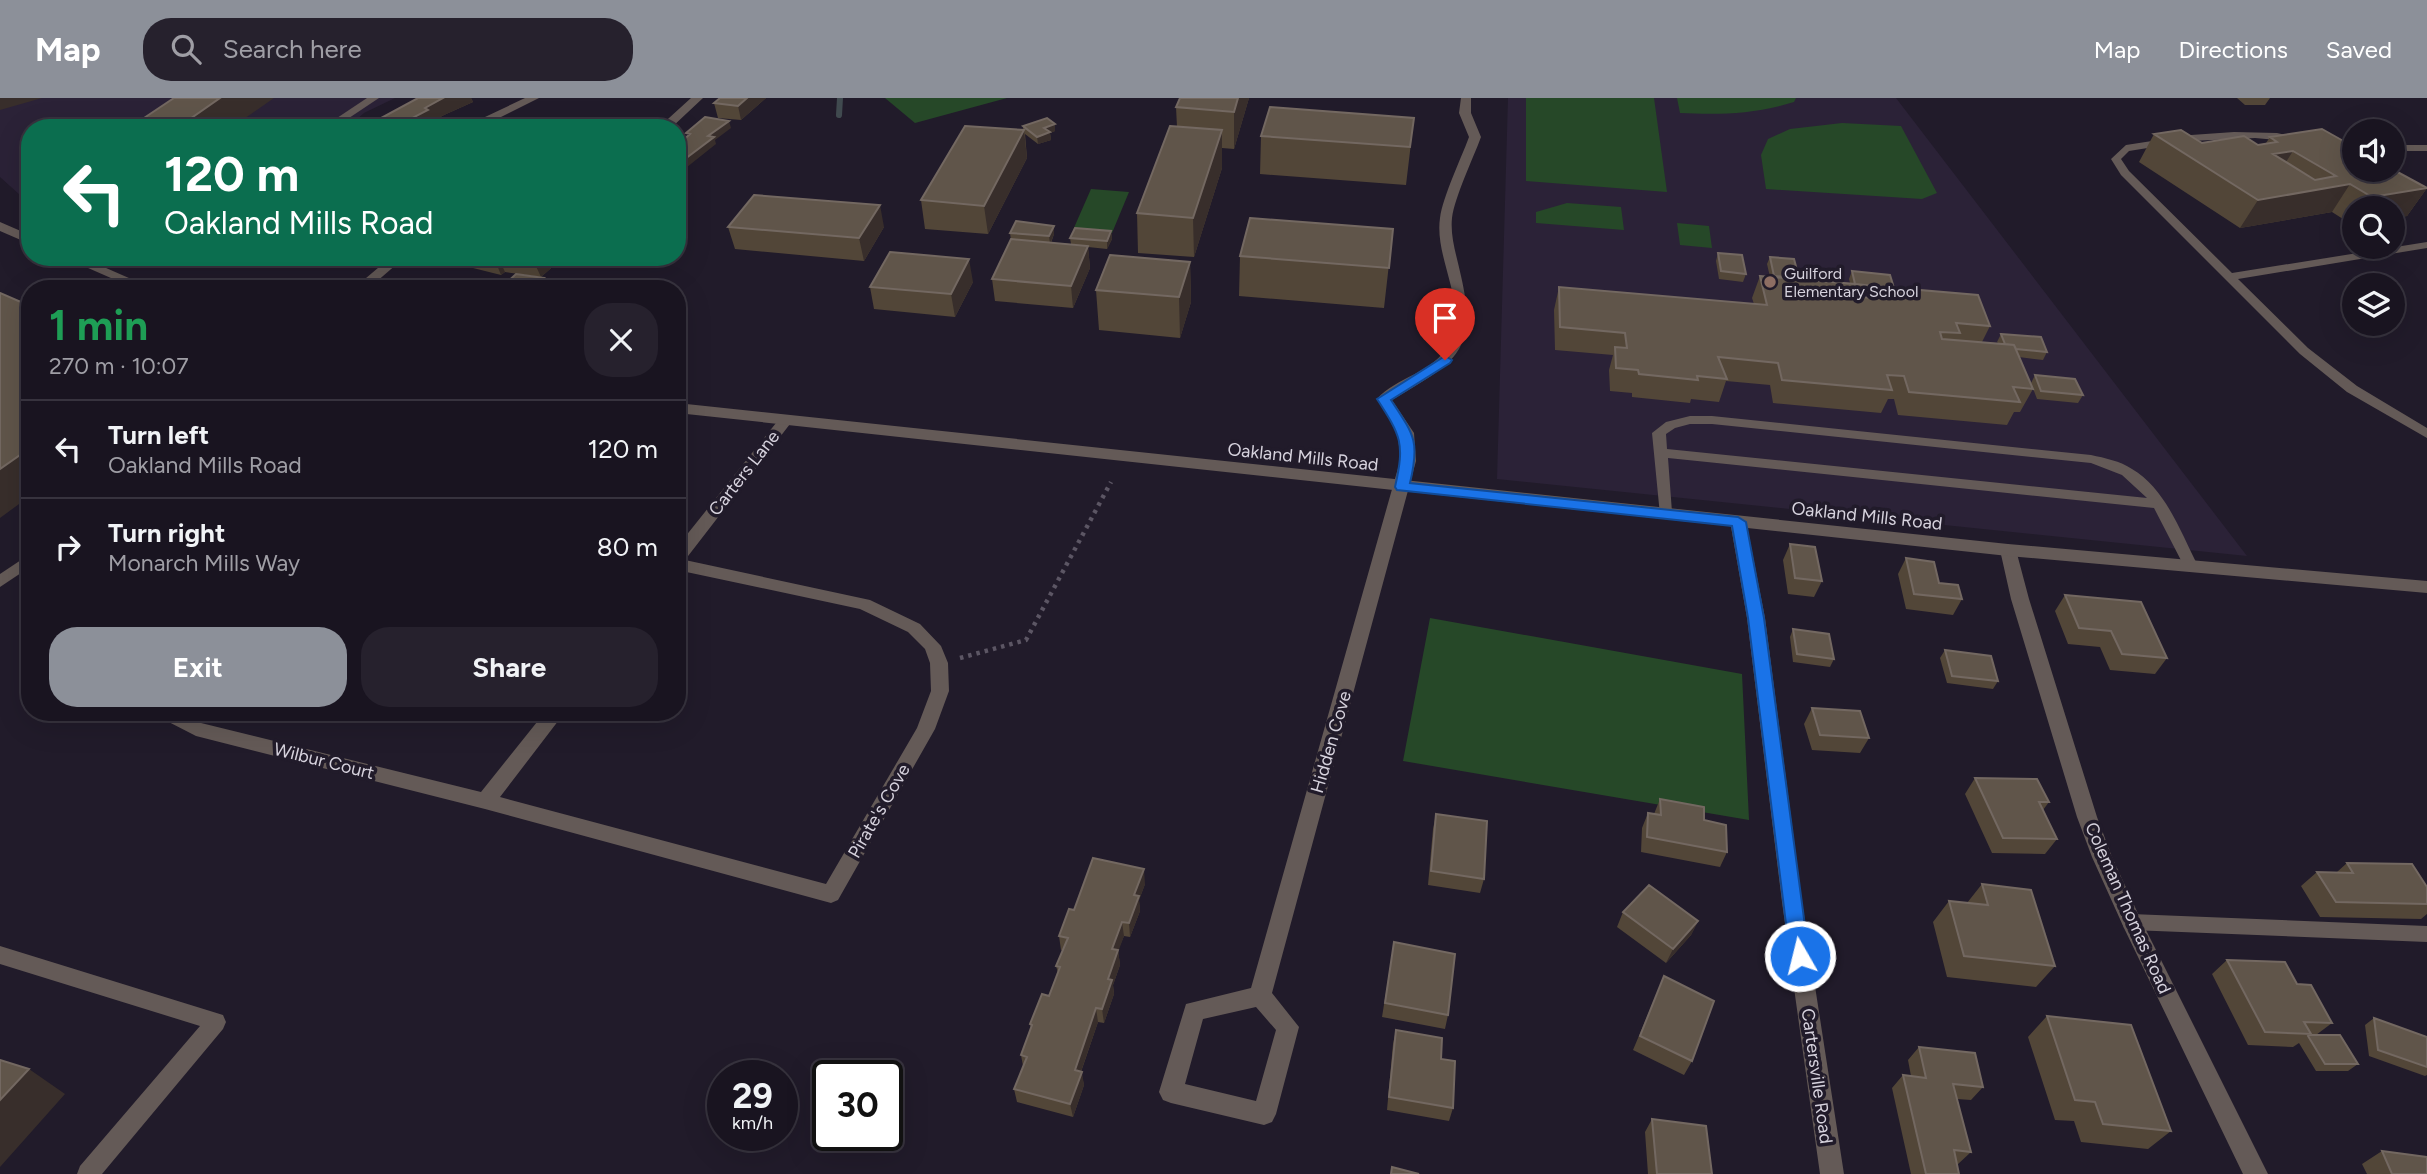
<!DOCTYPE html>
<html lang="en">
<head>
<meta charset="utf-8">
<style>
  body { margin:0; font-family:Figtree,sans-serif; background:#26212d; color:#f1f3f6; height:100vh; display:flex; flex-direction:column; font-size:26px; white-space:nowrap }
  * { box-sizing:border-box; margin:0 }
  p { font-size:23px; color:#9f9ea5 }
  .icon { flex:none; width:38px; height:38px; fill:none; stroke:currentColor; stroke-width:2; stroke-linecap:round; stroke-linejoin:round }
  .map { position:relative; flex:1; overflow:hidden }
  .sheet { position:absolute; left:21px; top:182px; width:665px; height:441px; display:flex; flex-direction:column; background:#191420; border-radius:28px; box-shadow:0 7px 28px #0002,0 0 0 2px #37333e }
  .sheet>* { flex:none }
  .hud { position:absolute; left:21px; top:21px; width:665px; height:147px; border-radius:28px; box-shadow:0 7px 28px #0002,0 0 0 2px #37333e; background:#0b6e4f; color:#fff; overflow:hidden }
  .fabs { position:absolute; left:2342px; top:21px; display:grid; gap:14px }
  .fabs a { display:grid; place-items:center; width:63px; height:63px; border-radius:50%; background:#191420; box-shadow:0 7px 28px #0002,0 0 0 2px #37333e; font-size:35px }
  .speed { position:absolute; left:707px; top:962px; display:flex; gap:14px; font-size:35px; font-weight:700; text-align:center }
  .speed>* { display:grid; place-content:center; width:91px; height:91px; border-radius:50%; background:#191420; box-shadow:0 7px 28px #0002,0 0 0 2px #37333e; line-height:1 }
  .speed small { font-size:18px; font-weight:400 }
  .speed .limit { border:4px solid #111; border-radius:10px; background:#fff; color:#111 }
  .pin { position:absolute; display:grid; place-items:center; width:60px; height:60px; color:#fff; margin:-72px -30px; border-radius:50% 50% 50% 0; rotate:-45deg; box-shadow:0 0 7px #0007 }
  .pin .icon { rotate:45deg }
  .me { position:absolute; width:77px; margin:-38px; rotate:352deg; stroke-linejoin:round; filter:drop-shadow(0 0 5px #0008) }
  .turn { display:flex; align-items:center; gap:24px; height:147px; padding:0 28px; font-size:32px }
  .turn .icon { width:91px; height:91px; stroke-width:2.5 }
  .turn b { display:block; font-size:49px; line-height:60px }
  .round { display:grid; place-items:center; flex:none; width:74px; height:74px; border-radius:28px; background:#26212d }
  .head { display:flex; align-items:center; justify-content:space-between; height:119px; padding:0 28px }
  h1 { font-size:42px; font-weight:700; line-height:52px; color:#1e9e55 }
  .primary-button { display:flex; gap:14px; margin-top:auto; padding:14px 28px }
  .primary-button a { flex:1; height:80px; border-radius:28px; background:#8c9099; color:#fff; font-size:28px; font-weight:700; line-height:80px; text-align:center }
  .primary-button a+a { background:#26212d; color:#f1f3f6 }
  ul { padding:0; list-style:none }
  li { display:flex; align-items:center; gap:21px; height:98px; padding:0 28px; border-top:2px solid #37333e }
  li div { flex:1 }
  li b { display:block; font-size:26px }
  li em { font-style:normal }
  header { display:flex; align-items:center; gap:42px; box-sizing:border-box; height:98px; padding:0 35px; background:#8c9099; color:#fff }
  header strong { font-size:33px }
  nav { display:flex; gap:38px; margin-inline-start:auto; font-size:24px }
  .search { width:490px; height:63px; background:#26212d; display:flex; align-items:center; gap:18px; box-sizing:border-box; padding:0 24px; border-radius:28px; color:#9f9ea5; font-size:26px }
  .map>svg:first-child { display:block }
</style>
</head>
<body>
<header>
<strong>Map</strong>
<div class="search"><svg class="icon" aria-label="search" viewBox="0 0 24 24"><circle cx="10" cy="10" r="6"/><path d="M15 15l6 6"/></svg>Search here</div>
<nav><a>Map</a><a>Directions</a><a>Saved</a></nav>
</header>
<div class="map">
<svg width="2427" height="1076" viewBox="0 0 2427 1076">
  <rect width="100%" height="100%" fill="#211b2a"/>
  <path fill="#2b2237" d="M0 0H395L364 15 347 30H30V106L0 79Z
    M1508 0H1896L2247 458 1497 381Z"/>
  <path fill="#264828" d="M885 0H1007L915 25Z
    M1526 0H1654L1667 94 1526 83Z
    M1677 0H1796L1794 4C1755 16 1721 17 1680 15Z
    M1842 25 1901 28 1937 95 1922 101 1766 91 1761 57 1768 41 1790 31Z
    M1091 91 1129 94 1112 135 1073 132Z
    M1567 105 1621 109 1624 132 1536 125V114Z
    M1677 125 1709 128 1712 150 1680 147Z
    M1430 520 1742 576 1749 722 1403 663Z"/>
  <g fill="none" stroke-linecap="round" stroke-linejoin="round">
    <path stroke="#404a4f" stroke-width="6" d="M839 17 840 0"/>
    <path stroke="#5c5664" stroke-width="4.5" stroke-dasharray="3.5 5" stroke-linecap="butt" d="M960 560 1026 542 1111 384"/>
    <path fill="#645a57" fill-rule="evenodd" d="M367 0H379L334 30H322Z
      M2234 34 2277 35 2304 41 2299 44 2255 40 2191 43 2129 53 2121 61 2129 73 2232 175 2427 144V150L2238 181 2308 250 2357 288 2427 330V340L2347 294 2300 256 2121 77 2111 61 2126 47 2191 37Z
      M2392 47H2427V53H2392Z
      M97 159H113L93 170H85V166Z
      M1690 318H1712L2091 357C2105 360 2120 363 2132 371 2166 391 2181 435 2198 468L2196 472H2186L2154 410 1668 360 1672 414 1665 419 1660 417 1652 335 1666 324ZM1690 326H1712L2091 365 2122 377 2147 400 1667 351 1666 336 1675 330Z
      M30 456V469L0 489V476Z
      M2131 816 2427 828V844L2131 832 2124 830 2122 824 2124 818Z
      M0 848 223 917 226 924 223 931 102 1076H77L80 1068 200 928 0 866Z"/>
    <path fill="#645a57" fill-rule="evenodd" d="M525 0H539L493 23 487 30H475L485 19Z
      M691 0H703L671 30H658Z
      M1461 0H1471V15L1481 39C1473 61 1455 98 1452 120 1450 139 1457 159 1461 178 1479 256 1453 265 1392 302L1414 335 1416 363 1272 895 1299 929 1276 1016 1272 1024 1264 1027 1171 1005 1163 1002 1159 994 1186 906 1251 890 1400 363 1398 335 1377 301C1396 279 1434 275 1449 246 1469 206 1434 161 1440 120 1443 98 1461 61 1469 39L1459 15ZM1256 909 1276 932 1256 1003 1185 986 1203 921Z
      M391 159H405L368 191H353Z
      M785 318 792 323 790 326 685 462 870 502 920 526 941 548 948 565 949 593 935 631 838 802 831 805 485 711 196 638 159 619 157 614H182L201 625 481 694 545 614H565L500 699 826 786 917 630 931 593 930 565 925 551 908 534 860 511 677 472V449L780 320Z
      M1738 418 1746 423 1765 520 1802 804 1844 1076H1820L1782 804 1747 520 1730 423Z
      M2008 446 2016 452 2029 501 2097 719 2112 759 2140 820 2268 1076H2243L2124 830 2092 759 2077 719 2011 501 2000 452Z"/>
    <path fill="#645a57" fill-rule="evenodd" d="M0 124 30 137V146L0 133Z
      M63 159H81L154 191H136Z
      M677 305 2008 446 2427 483V495L2008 458 677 315Z"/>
  </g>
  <path fill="#524638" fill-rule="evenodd" d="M418 0H471L473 4 444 17 433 23 434 26 427 30H387L383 19Z
    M720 0H766L741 22 718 20 714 5Z
    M1249 0 1234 51 1222 50V70L1194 159 1138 155 1137 115 1177 29 1176 9Z
    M2237 0H2270L2265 7H2245Z
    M1414 20 1406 87 1260 76 1261 38Z
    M1023 28 1055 33 1050 35 1051 42 1038 46 1025 36 1027 60 988 136 925 131 921 102 1023 32Z
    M2154 36 2202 45 2258 47 2266 45 2270 39 2427 90 2407 118 2392 121V110H2354V128L2332 114 2240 130 2139 64Z
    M1054 128V136L1051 145 1071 146 1070 140 1111 133 1112 141 1107 151 1088 149 1090 170 1073 210 995 203 992 181 1011 142 1010 135Z
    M728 129H884L864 163 735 151Z
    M1393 131 1384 210 1239 198 1240 158Z
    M1718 155 1746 176 1743 184 1719 181 1716 163Z
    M464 159H558L559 163 541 179 505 174 501 177 469 169Z
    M1770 159 1798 181 1850 185 1849 181 1852 173 1990 228 1982 244 1998 245 1997 244 2001 236 2047 254 2043 262 2019 259 2033 291 2020 314H2014L2007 327 1898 317 1894 301H1888L1881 315 1773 305 1770 287 1726 283 1719 304 1691 301 1690 305 1632 299V295L1610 293 1609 272 1613 257 1555 252 1554 212 1559 189 1754 206 1752 200 1760 178 1770 179 1767 166ZM1857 194 1881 197 1879 200 1858 199Z
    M1190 164 1191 204 1180 240 1099 232 1096 192Z
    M973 184 955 219 874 211 870 189Z
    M2035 277 2083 297 2078 305 2037 301 2031 285Z
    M1790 446 1822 483 1814 499 1788 496 1783 462Z
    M1906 460 1962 501 1953 517 1906 511 1898 476Z
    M2065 497 2167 560 2155 576 2110 572 2100 549 2068 546 2055 513Z
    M1793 531 1834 561 1830 569 1793 564 1790 539Z
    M1945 552 1998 583 1993 591 1947 585 1940 560Z
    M1812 610 1869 640 1860 655 1812 652 1804 626Z
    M1975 680 2049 704 2043 712 2057 741 2045 756 1992 755 1965 696Z
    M1660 701 1704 722 1727 754 1720 769 1641 754 1642 730 1648 715 1654 716Z
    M1436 716 1484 781 1480 795 1428 787 1433 731Z
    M2347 765 2427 789V816L2421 821 2320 819 2301 788 2317 774H2337Z
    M1145 786 1139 802 1140 813 1130 839 1124 838 1118 852 1120 867 1113 887 1114 896 1104 925 1098 924 1081 974 1084 987 1073 1019 1017 1004 1014 991 1023 968 1021 957 1031 930 1030 926 1049 898 1058 875 1056 868 1063 853 1061 852 1059 838 1074 812Z
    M1982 786 2055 868 2036 889 1947 879 1933 824 1949 803 1967 805Z
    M1623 814 1698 823 1691 837 1666 865 1617 829Z
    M1394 844 1448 917 1445 931 1382 919Z
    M2227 862 2297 886 2332 925 2316 937 2358 966 2348 973H2316L2299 945 2293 949 2248 947 2212 876Z
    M1664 878 1692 963 1684 977 1633 952Z
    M2047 918 2171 1033 2148 1051 2081 1044 2074 1023 2055 1022 2028 939Z
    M2374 920 2427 939V977L2425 978 2369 958 2365 927Z
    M1396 932 1441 961 1453 1010 1449 1023 1387 1012 1393 946Z
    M1919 949 1983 989 1971 1002 1957 1001 1971 1054 1957 1067 1959 1076H1911L1892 990 1903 977 1911 978 1908 962Z
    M1652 1021 1712 1076H1648L1645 1034Z
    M2382 1053 2427 1076H2367L2362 1066Z"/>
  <path fill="#382e2b" d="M0 0H42L0 12Z
    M220 0H274L231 30H177Z
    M443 0H471L473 4 444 17 433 23 434 26 427 30H401L399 27 425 10Z
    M747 0H766L741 22 738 8Z
    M1238 0H1249L1234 51V14Z
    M729 23 731 30 715 42 716 46 677 77V67L708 38Z
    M1055 26V33L1050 35 1051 42 1038 46 1037 39 1044 30Z
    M1024 32 1027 60 988 136 984 108Z
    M1222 32V70L1194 159 1193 120Z
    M2293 53 2275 81 2273 56Z
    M2350 86 2332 114 2240 130 2258 102Z
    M2427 90 2407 118 2392 121V110H2365L2372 99Z
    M880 107 884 129 864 163 859 140Z
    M1054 128V136L1050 146 1049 138Z
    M1111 133 1112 141 1107 151V143Z
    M1088 148 1090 170 1073 210 1071 188Z
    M498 159 505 174 501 177 495 162Z
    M539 159H558L559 163 541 179 534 164Z
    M969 161 973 184 955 219 951 196Z
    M1190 164 1191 204 1180 240 1179 199Z
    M544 180 548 191H534Z
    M30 350V398L0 420V371Z
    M680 375 683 383 677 389V378Z
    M1144 771 1145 786 1139 802 1140 813 1130 839 1129 825 1134 797Z
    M1698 823 1691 837 1666 865 1673 851Z
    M1122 824 1124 838 1114 865 1112 851Z
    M1118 852 1120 867 1113 887 1114 896 1104 925 1102 911 1108 881Z
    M1096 910 1098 924 1077 985 1075 972Z
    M29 971 65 996 0 1069V1002Z
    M1082 974 1084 987 1073 1019 1070 1006Z"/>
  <path fill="#60554a" stroke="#736861" stroke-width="2" fill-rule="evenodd" d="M174 0H220L177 30H138L146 25 138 24Z
    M418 0H443L425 10 428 12 399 27 383 19Z
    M720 0H747L738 8 714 5Z
    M1180 0H1238L1234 14 1176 9Z
    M1270 9 1414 20 1410 49 1261 38Z
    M705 19 729 23 708 38 714 39 677 67V44L678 43 681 44 690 36 686 35Z
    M1047 20 1055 26 1044 30 1050 34 1037 39 1023 28Z
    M965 28 1024 32 984 108 921 102Z
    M1170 28 1222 32 1193 120 1137 115Z
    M2322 31 2354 49V72H2392V71L2427 90 2372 99 2350 86 2258 102 2154 36 2181 32 2202 45 2244 38 2258 47 2277 44 2270 39ZM2293 53 2336 78 2315 82 2273 56Z
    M754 97 880 107 859 140 728 129Z
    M1250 120 1393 131 1389 170 1240 158Z
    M1016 123 1054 128 1049 138 1010 135Z
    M1075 130 1111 133 1107 143 1070 140Z
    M1011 141 1088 148 1071 188 992 181Z
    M890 154 969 161 951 196 870 189Z
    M1718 155 1742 157 1746 176 1721 173Z
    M1110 157 1190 164 1179 199 1096 192Z
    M483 159H498L495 162Z
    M501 159H539L534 164Z
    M1770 159 1794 161 1799 180 1774 178Z
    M1852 173 1890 177 1894 190 1855 186Z
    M516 176 544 180 534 191H504L508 188 504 187Z
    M1760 178 1855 186 1858 199 1888 201 1884 189 1978 197 1990 228 1956 225 1960 235 1940 234 1942 241 2014 247 2033 291 2013 289 2020 304 1909 294 1904 278 1887 277 1892 292 1782 282 1778 265 1718 259 1727 281 1697 278 1698 282 1639 276 1638 272 1616 270 1615 249 1627 250 1625 235 1560 229 1559 189 1767 207Z
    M0 195 30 208V350L0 371Z
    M2001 236 2041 239 2047 254 2016 251 2014 247 2005 246Z
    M2035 277 2075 281 2083 297 2041 293Z
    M1790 446 1815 449 1822 483 1795 480Z
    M1906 460 1934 464 1939 485 1958 487 1962 501 1914 496Z
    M2065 497 2141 504 2167 560 2122 556 2111 533 2079 530Z
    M1793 531 1829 536 1834 561 1797 556Z
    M1945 552 1991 558 1998 583 1952 578Z
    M1812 610 1860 613 1869 640 1820 637Z
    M1975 680 2037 681 2049 704H2039L2057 741 2003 740Z
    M1660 701 1704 709V722L1726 727 1727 754 1647 739 1648 715 1661 717Z
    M1436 716 1487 723 1484 781 1431 773Z
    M1093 760 1144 771 1134 797 1139 798 1129 825 1122 824 1112 851 1118 852 1108 881 1112 882 1102 911 1096 910 1075 972 1082 974 1070 1006 1014 991 1027 959 1021 957 1032 927 1030 926 1042 896 1049 898 1060 869 1056 868 1068 840 1059 838 1069 811 1074 812Z
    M2347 765 2412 766 2427 789V806L2336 804 2317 774 2353 775Z
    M1982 786 2031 792 2055 868 1964 858 1949 803 1988 807Z
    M1649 787 1698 823 1673 851 1623 814Z
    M1394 844 1455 856 1448 917 1385 905Z
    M2227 862 2285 864 2297 886 2311 887 2332 925 2304 924 2311 936 2265 934Z
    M1664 878 1714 903 1692 963 1640 938Z
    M2047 918 2131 927 2171 1033 2103 1026 2095 1004 2075 1002Z
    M2374 920 2427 939V969L2378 952Z
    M1396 932 1442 940 1441 961 1455 963 1453 1010 1389 999Z
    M2309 937H2340L2358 966H2325L2308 938Z
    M1919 949 1975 955 1983 989 1953 986 1971 1054 1954 1052 1959 1076H1926L1903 977 1926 980Z
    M0 962 29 971 0 1002Z
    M1652 1021 1706 1028 1712 1076H1657Z
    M2382 1053 2427 1059V1076H2392Z
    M1392 1069 1419 1076H1391Z"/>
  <path fill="#1a73e8" stroke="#114b97" stroke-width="2" d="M1445 258 1452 262 1450 265 1391 302C1414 337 1420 343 1410 385L1738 419 1746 424 1764 520 1809 858 1806 864 1800 867 1793 864 1790 858 1748 520 1732 428 1397 392 1395 389C1405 345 1401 338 1377 301Z"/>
  <circle fill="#8d6e63" stroke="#211b2a" stroke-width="2.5" cx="1770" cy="184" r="7"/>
  <g text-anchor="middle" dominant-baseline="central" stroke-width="7" stroke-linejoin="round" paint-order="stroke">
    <g font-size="16" fill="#d6d2dd" stroke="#211b2a" text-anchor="start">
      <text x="1784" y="175">Guilford<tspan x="1784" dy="18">Elementary School</tspan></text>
    </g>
    <g font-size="18" fill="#d6d2dd" stroke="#211b2a">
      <text transform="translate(1303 359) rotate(6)">Oakland Mills Road</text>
      <text transform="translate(744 375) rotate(-52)">Carters Lane</text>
      <text transform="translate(1867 418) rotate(6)">Oakland Mills Road</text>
      <text transform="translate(1331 644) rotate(-74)">Hidden Cove</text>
      <text transform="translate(324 663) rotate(14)">Wilbur Court</text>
      <text transform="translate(879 713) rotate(-60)">Pirate's Cove</text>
      <text transform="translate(2128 810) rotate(66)">Coleman Thomas Road</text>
      <text transform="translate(1817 978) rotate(82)">Cartersville Road</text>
    </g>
  </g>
</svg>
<div class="fabs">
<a><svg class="icon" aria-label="sound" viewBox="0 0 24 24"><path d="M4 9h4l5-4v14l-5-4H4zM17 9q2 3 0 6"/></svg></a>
<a><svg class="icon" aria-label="search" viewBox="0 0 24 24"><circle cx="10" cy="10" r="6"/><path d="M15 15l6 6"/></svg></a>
<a><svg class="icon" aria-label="layers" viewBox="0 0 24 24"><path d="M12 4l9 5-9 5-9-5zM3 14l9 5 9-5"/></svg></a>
</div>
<div class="speed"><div>29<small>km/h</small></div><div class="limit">30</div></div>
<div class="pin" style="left:1445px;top:262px;background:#d93025"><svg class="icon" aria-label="arrive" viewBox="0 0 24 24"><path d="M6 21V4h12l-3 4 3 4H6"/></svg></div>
<svg class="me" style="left:1800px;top:858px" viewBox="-20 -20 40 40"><circle r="17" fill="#1a73e8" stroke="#fff" stroke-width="3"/><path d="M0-11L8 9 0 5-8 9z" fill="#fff"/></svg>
<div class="hud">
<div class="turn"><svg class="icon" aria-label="left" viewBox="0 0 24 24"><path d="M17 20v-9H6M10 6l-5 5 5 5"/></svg><div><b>120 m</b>Oakland Mills Road</div></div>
</div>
<section class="sheet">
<div class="head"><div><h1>1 min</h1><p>270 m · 10:07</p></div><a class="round"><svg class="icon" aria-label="close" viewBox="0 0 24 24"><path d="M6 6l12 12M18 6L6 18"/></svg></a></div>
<ul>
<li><svg class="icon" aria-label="left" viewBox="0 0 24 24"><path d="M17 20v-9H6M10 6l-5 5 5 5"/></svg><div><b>Turn left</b><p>Oakland Mills Road</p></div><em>120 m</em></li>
<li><svg class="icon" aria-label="right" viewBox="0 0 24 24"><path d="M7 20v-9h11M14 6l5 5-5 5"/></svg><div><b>Turn right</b><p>Monarch Mills Way</p></div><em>80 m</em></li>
</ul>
<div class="primary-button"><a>Exit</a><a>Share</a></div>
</section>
</div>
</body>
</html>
